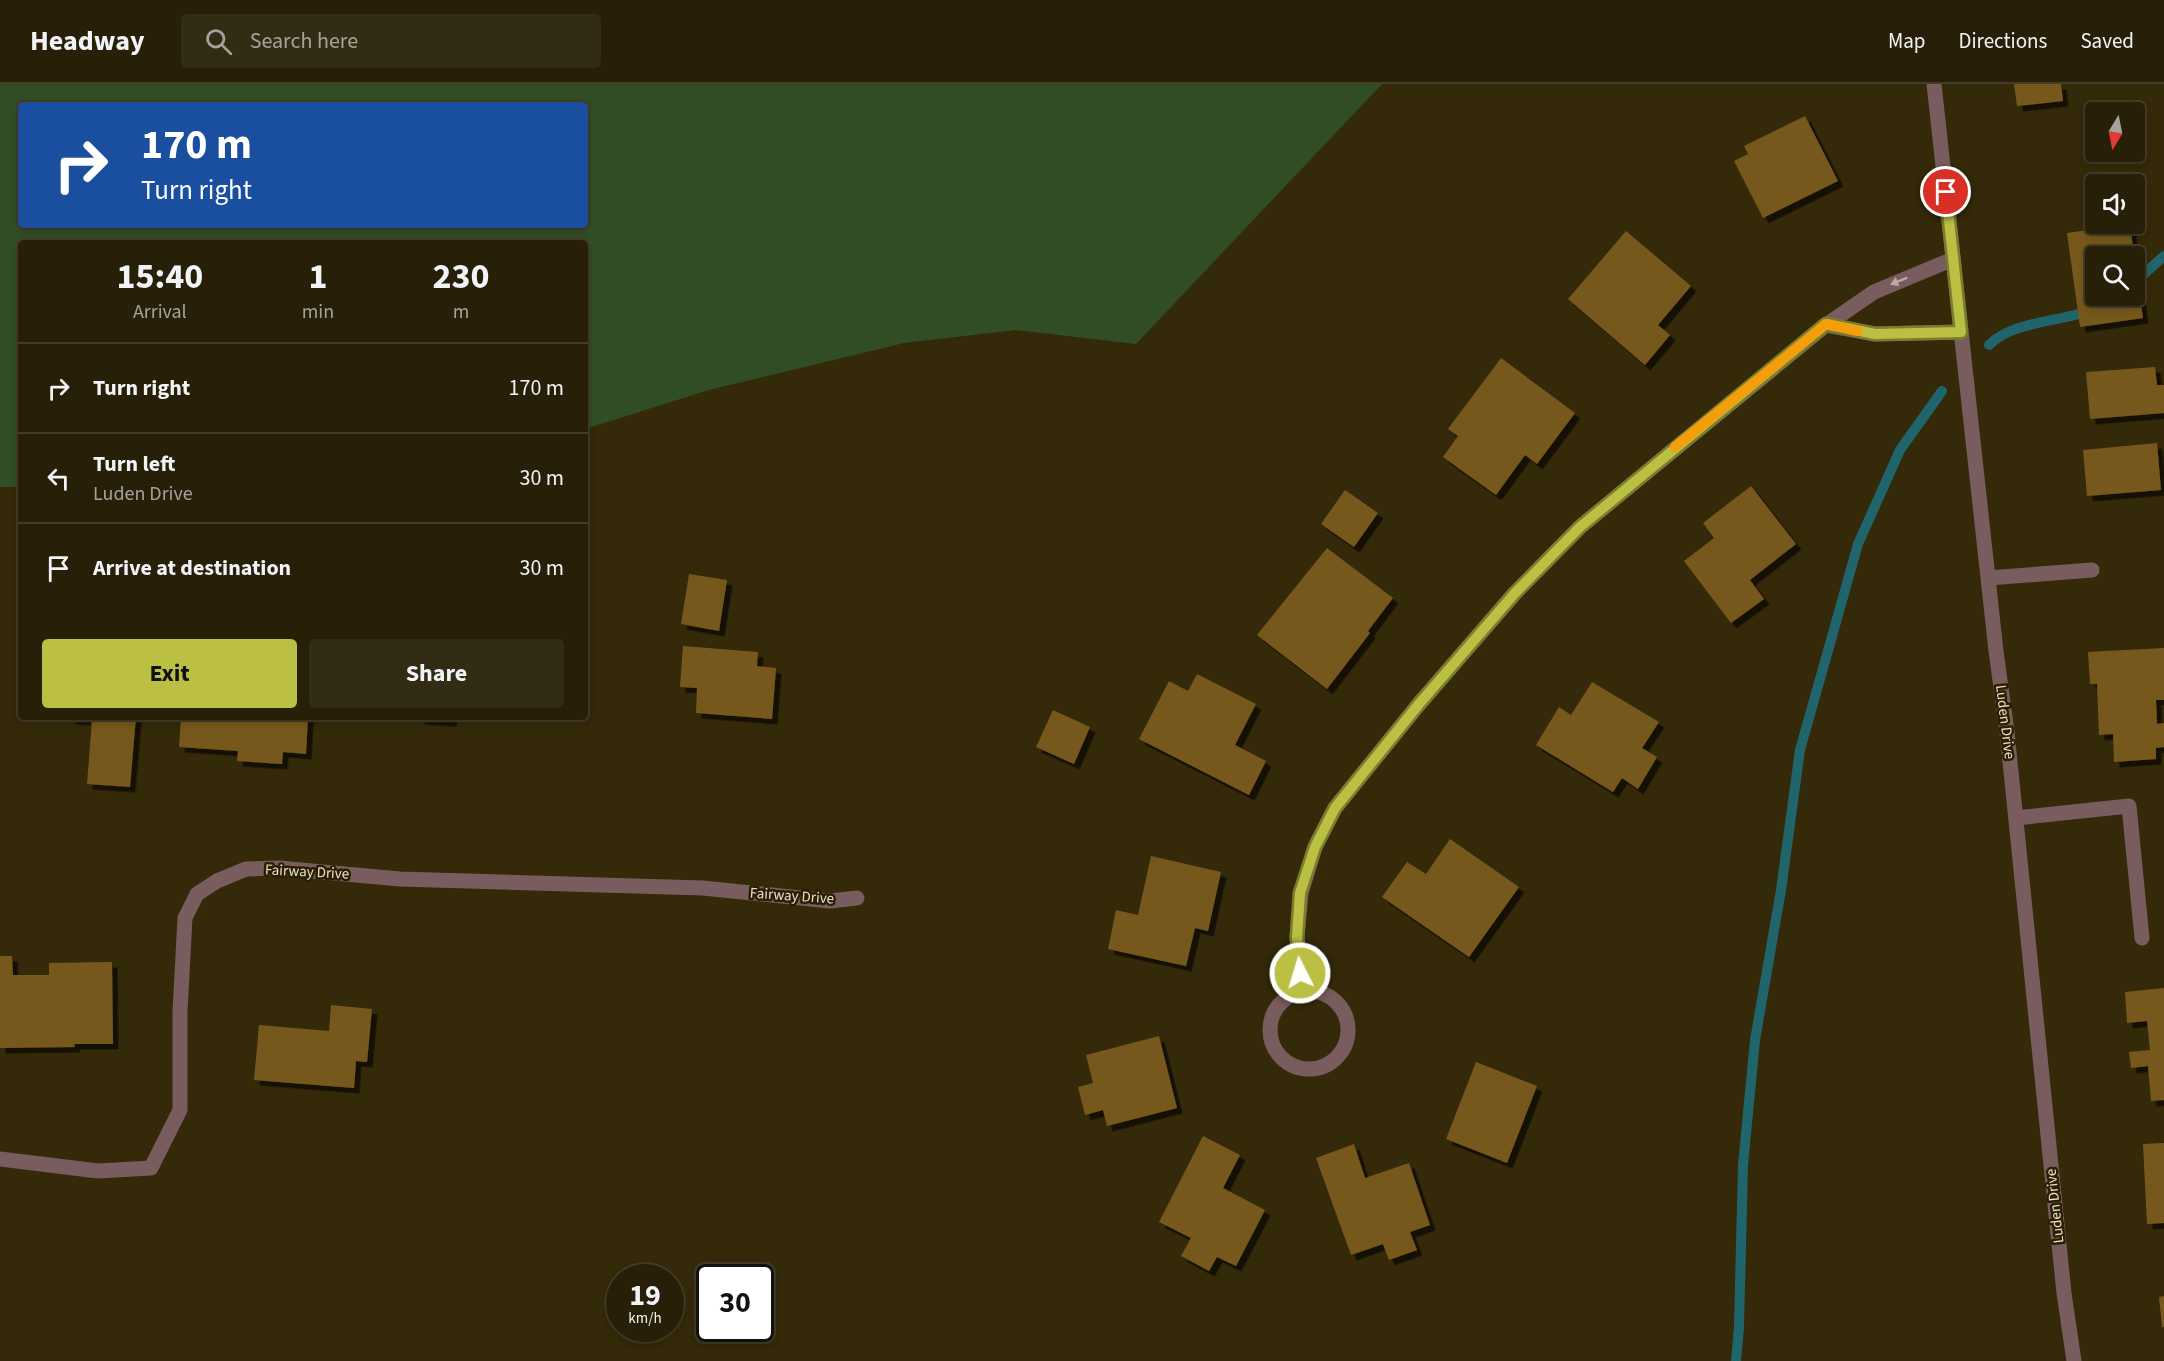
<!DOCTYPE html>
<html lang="en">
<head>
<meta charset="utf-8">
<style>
  body { margin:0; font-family:"Source Sans 3",sans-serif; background:#332c15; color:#f1f3f6; height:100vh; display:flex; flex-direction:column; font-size:22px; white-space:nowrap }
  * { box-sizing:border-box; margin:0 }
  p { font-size:20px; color:#a4a29b }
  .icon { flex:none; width:33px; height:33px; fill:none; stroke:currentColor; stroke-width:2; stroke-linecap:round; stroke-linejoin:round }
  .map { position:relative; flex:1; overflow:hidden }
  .sheet { position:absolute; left:18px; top:156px; width:570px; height:480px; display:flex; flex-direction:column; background:#271f07; border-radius:6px; box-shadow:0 3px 9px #0003,0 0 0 2px #433d28 }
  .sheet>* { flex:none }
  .banner { position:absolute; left:18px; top:18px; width:570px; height:126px; border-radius:6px; box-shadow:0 3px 9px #0003,0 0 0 2px #433d28; background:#1a4fa0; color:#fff; overflow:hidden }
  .needle { width:39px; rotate:190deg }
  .controls { position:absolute; left:2085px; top:18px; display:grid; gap:12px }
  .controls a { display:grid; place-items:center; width:60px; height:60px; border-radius:6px; background:#271f07; box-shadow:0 3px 9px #0003,0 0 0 2px #433d28; font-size:30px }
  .speed { position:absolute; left:606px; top:1180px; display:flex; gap:12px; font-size:30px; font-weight:700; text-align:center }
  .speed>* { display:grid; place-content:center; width:78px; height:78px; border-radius:50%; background:#271f07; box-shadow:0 3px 9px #0003,0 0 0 2px #433d28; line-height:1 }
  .speed small { font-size:15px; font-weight:400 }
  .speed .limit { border:3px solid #111; border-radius:9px; background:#fff; color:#111 }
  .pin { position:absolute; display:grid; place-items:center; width:51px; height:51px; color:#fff; margin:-26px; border:3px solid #fff; border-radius:50%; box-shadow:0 2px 6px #0007 }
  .me { position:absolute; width:66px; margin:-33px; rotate:355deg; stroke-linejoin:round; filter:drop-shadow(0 0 4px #0008) }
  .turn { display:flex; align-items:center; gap:21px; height:126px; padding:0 24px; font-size:27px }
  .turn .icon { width:78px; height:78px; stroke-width:2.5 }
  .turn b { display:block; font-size:42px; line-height:51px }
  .eta { display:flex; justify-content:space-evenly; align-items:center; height:102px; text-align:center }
  .eta b { font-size:36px; font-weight:700; line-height:42px }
  .button { display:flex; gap:12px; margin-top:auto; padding:12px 24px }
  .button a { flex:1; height:69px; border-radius:6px; background:#bbc044; color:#111; font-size:24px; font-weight:700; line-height:69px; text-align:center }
  .button a+a { background:#332c15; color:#f1f3f6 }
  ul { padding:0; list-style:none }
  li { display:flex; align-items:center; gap:18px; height:90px; padding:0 24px; border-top:2px solid #433d28 }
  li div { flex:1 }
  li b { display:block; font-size:22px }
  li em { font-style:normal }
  header { display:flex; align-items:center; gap:36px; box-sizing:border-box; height:84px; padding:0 30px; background:#271f07; border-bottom:2px solid #433d28 }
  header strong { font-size:28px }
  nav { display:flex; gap:33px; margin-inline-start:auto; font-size:21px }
  .search { width:420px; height:54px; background:#332c15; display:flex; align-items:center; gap:15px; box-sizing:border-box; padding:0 21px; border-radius:6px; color:#a4a29b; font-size:22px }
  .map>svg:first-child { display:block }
</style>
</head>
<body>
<header>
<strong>Headway</strong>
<div class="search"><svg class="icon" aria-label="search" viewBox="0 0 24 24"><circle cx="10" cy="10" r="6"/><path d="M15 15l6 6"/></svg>Search here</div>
<nav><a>Map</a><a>Directions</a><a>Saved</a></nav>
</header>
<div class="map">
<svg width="2164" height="1277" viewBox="0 0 2164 1277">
  <defs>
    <filter id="shadow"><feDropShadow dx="5.5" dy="5.5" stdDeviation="0" flood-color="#0009"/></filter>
  </defs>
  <rect width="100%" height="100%" fill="#342909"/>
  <path fill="#314d26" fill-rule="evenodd" d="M0 0H1382L1136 260 1016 246 904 259 709 306 585 345V159H21V403H0ZM21 21H585V141H21Z"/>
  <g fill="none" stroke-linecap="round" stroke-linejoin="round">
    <path stroke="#20656b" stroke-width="10" d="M2134 199 2164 172
      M1989 261C2011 238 2056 238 2085 228 2095 224 2105 217 2114 212
      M1736 1277 1739 1243 1743 1081 1755 956 1781 806 1800 666 1858 460 1900 366 1942 307"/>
  </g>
  <path fill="#77581e" filter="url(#shadow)" d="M2014 0H2061L2063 17 2017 22Z
    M1805 32 1838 97 1763 134 1734 77 1748 70 1744 62Z
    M2130 140 2134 172H2096V212H2134L2136 186 2143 234 2080 243 2067 149Z
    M1626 147 1691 202 1658 241 1670 251 1645 281 1568 215Z
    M1501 274 1575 329 1537 380 1525 371 1496 411 1443 373 1458 352 1448 345Z
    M2155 283 2157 301H2164V329L2090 335 2086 288Z
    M2157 359 2161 406 2087 412 2083 366Z
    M1751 402 1796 460 1750 496 1764 515 1731 539 1684 477 1714 454 1703 439Z
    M1345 406 1378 429 1354 463 1321 440Z
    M1327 464 1393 514 1368 547 1370 549 1327 605 1257 551Z
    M689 490 727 496 719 547 681 540Z
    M683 562 758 568 757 582 776 584 772 635 696 629 697 604 680 603Z
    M2164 564V616H2156L2157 640 2164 639V663L2156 664V675L2114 678 2113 650 2099 651 2097 600H2090L2088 568Z
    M1197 590 1256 620 1235 661 1266 677 1249 711 1139 655 1169 597 1188 607Z
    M1592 598 1659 638 1642 664 1657 673 1638 705 1622 694 1613 708 1536 661 1559 623 1571 631Z
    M1053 626 1090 643 1074 680 1036 663Z
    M70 633H136L130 703 87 700 92 636 70 635Z
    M181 633H308L306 670 283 668 282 680 237 677 238 667 179 663Z
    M419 633H452L451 637 419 635Z
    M1450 755 1519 803 1469 873 1382 813 1407 778 1426 790Z
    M1151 772 1221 788 1208 847 1195 844 1186 882 1108 865 1116 826 1138 831Z
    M0 872H12L13 891H49V879L112 878 113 960H74L75 963 0 964Z
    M2164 904V1016L2151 1017 2148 982 2131 984 2129 968 2150 966 2147 937 2127 939 2125 908Z
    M331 921 372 925 367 978 356 977 354 1004 254 996 259 941 329 947Z
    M1159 952 1177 1024 1107 1042 1103 1026 1085 1031 1078 1003 1093 999 1086 971Z
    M1476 978 1537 1002 1507 1079 1446 1055Z
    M1203 1052 1240 1071 1223 1104 1265 1126 1236 1182 1217 1173 1209 1187 1181 1172 1191 1154 1159 1138Z
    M2164 1059V1139L2147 1140 2143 1060Z
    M1354 1060 1365 1094 1409 1079 1430 1141 1410 1148 1417 1166 1389 1176 1383 1160 1351 1171 1316 1074Z
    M2164 1212V1243H2162L2159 1213Z"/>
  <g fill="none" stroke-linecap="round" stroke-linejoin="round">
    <path stroke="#795c5e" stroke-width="15" d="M1934 0 1996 567 2007 648 2064 1209 2074 1277
      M1826 241 1875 250 1961 248
      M1988 494 2092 486
      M2016 734 2129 722 2142 854
      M1301 906 1297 853 1301 809 1315 763 1335 724 1419 620 1515 509 1580 443 1826 241 1874 208 1953 175
      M1270 946a39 39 0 1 1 78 0a39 39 0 1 1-78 0Z
      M0 1075 98 1087 151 1084 180 1026V928L185 834 197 810 217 797 246 785 279 784 400 795 703 804 830 817 857 814"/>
  </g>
  <defs><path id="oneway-solid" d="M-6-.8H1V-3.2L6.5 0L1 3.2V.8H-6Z" transform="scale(1.5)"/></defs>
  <use fill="#bbaba1" href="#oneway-solid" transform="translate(1899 197) rotate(158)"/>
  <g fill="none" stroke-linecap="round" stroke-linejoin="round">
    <g stroke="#7a7d2c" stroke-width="15">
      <path id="route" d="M1300 889 1297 853 1300 809 1315 763 1335 724 1419 620 1515 509 1580 443 1826 240 1875 250 1961 248 1946 108"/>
    </g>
    <use href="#route" stroke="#bbc044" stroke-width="10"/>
    <path stroke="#f59e0b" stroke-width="10" d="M1675 363 1826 240 1858 247"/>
  </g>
  <g text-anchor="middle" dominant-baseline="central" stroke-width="5" stroke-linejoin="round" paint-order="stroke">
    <g font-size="15" fill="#e7e0ce" stroke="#2a1f01">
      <text transform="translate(2005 638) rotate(83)">Luden Drive</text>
      <text transform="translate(307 788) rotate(3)">Fairway Drive</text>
      <text transform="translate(792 812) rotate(4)">Fairway Drive</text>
      <text transform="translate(2055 1122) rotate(-96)">Luden Drive</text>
    </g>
  </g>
</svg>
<div class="controls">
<a><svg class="needle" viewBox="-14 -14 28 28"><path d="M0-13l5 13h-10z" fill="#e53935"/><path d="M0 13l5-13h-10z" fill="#a4a29b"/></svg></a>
<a><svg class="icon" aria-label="sound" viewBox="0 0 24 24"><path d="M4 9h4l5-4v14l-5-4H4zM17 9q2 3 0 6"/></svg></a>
<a><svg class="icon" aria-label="search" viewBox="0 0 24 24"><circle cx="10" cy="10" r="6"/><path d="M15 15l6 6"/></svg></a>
</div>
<div class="speed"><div>19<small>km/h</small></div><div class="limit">30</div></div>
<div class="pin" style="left:1946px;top:108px;background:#d93025"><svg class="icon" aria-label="arrive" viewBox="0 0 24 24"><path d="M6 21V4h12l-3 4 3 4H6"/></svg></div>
<svg class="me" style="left:1300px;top:889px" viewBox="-20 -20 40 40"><circle r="17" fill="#bbc044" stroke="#fff" stroke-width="3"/><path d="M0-11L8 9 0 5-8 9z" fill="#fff"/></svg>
<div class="banner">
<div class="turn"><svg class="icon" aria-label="right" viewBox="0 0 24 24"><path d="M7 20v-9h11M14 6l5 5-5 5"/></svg><div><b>170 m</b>Turn right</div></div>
</div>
<section class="sheet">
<div class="eta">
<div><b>15:40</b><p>Arrival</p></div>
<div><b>1</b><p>min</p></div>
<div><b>230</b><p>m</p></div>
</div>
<ul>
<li><svg class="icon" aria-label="right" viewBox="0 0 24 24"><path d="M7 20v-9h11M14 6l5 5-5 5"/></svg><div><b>Turn right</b></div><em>170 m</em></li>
<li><svg class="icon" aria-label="left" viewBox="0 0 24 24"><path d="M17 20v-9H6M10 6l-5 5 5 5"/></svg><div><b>Turn left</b><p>Luden Drive</p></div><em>30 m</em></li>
<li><svg class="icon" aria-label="arrive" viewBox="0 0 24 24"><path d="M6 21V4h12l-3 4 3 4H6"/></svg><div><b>Arrive at destination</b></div><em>30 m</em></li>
</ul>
<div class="button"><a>Exit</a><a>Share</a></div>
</section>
</div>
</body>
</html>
